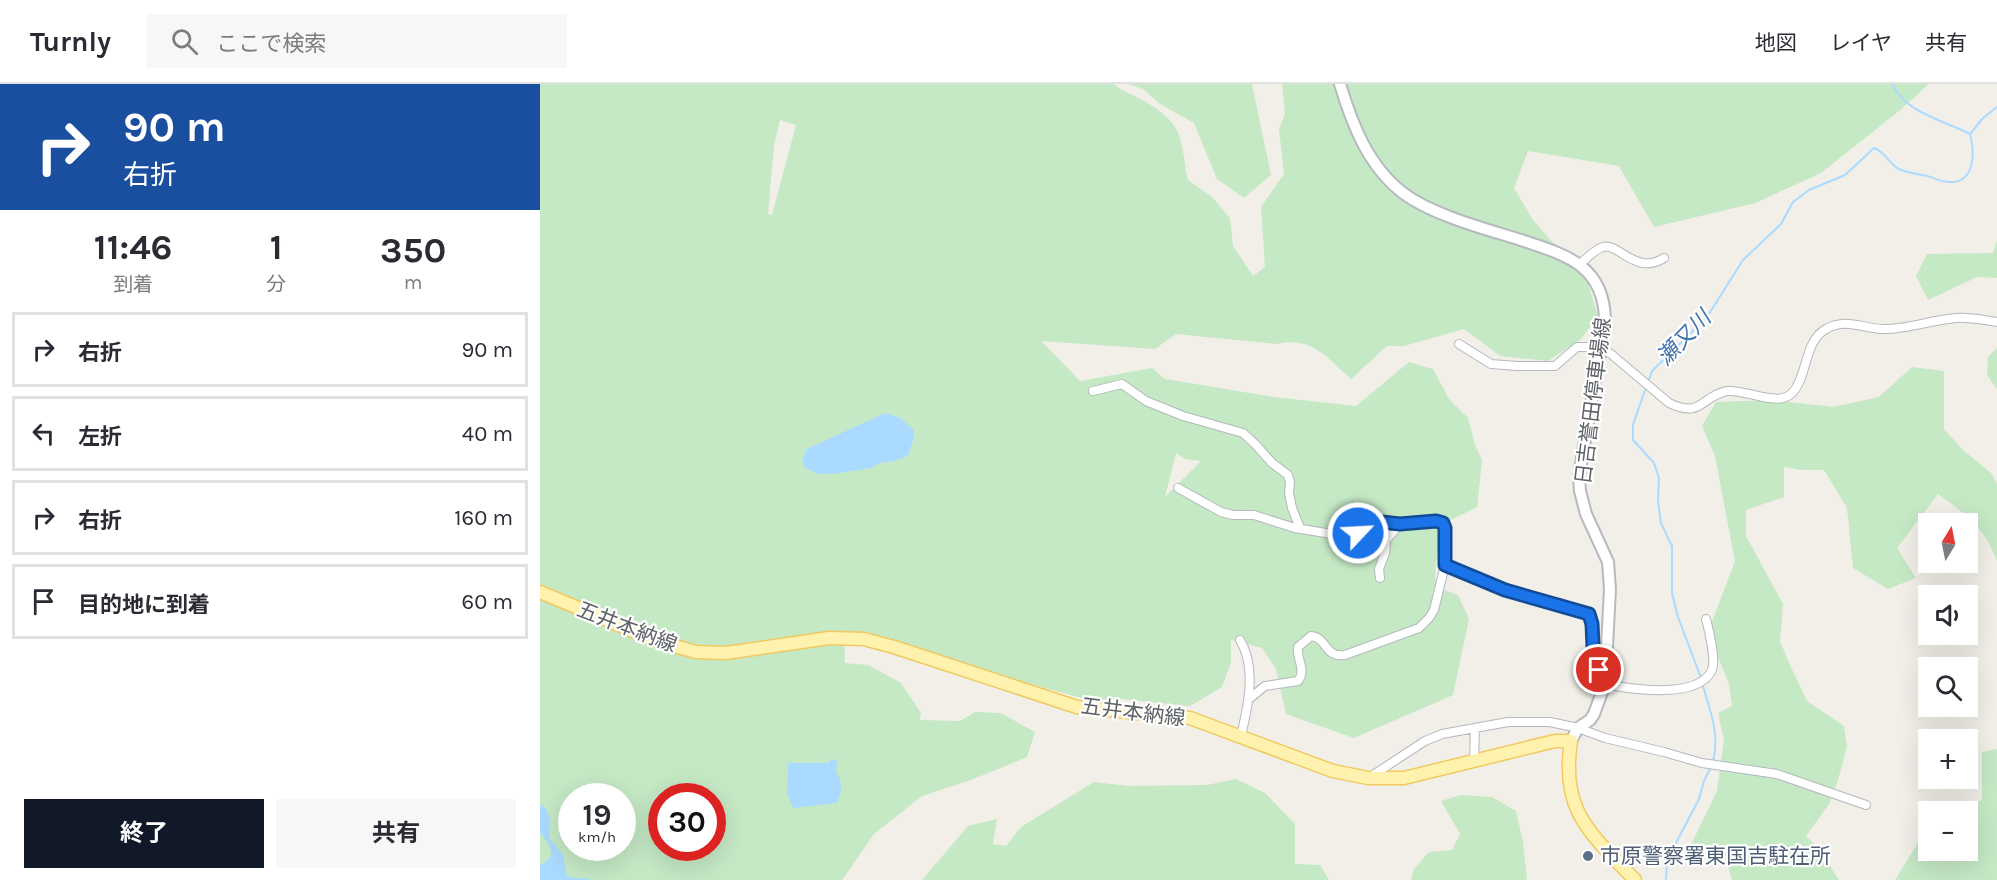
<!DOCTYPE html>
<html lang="ja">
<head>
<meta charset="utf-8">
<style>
  body { margin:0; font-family:Karla,"Noto Sans JP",sans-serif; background:#f7f7f7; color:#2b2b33; height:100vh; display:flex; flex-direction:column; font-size:22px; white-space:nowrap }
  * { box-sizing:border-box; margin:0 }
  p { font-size:20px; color:#7c7c81 }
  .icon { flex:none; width:33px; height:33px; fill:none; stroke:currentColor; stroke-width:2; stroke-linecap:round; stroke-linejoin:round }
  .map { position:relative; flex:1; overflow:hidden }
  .sheet { display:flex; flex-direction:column; background:#fff; width:540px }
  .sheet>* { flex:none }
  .top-card { background:#1a4fa0; color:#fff; overflow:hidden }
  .needle { width:39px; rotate:10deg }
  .controls { position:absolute; left:1378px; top:429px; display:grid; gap:12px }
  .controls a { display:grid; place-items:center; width:60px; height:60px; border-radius:0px; background:#fff; box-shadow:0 6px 24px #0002; font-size:30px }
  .speed { position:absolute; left:18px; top:699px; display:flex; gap:12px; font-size:30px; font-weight:700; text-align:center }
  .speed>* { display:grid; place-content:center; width:78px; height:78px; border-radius:50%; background:#fff; box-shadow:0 6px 24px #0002; line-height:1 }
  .speed small { font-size:15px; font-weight:400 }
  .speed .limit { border:9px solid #d22; background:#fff; color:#111 }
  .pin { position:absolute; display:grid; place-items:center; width:51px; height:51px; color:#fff; margin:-26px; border:3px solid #fff; border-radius:50%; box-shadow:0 2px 6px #0007 }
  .me { position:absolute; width:66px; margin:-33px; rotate:65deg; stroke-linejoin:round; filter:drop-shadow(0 0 4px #0008) }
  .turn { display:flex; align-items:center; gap:21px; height:126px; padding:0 24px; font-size:27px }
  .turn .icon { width:78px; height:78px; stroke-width:2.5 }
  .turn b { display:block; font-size:42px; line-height:51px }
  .eta { display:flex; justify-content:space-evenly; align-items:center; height:102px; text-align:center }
  .eta b { font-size:36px; font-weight:700; line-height:42px }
  .button { display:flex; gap:12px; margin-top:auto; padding:12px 24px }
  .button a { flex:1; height:69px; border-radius:0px; background:#111827; color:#fff; font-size:24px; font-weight:700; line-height:69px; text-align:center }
  .button a+a { background:#f7f7f7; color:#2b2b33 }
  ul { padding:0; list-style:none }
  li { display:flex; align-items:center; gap:18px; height:75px; margin:0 12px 9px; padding:0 12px; border:3px solid #e1e1e2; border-radius:0px }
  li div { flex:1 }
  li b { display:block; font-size:22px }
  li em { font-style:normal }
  header { display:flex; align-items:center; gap:36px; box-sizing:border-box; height:84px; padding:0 30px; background:#fff; border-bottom:2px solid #e1e1e2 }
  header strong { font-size:28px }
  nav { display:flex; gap:33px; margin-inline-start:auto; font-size:21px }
  .search { width:420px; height:54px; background:#f7f7f7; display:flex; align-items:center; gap:15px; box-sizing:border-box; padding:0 21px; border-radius:0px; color:#7c7c81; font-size:22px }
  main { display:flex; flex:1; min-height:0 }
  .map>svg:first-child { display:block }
</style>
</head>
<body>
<header>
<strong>Turnly</strong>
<div class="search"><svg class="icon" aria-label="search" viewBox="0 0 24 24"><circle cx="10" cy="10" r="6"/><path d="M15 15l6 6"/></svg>ここで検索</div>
<nav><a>地図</a><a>レイヤ</a><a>共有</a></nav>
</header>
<main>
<section class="sheet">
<div class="top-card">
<div class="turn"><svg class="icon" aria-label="right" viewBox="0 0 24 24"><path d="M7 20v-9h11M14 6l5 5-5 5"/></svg><div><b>90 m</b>右折</div></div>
</div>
<div class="eta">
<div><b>11:46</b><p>到着</p></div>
<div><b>1</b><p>分</p></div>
<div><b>350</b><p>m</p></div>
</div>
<ul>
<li><svg class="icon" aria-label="right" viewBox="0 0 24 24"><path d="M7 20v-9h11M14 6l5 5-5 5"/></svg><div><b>右折</b></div><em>90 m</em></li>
<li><svg class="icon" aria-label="left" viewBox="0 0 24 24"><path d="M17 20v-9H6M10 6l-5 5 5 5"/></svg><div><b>左折</b></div><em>40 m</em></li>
<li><svg class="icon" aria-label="right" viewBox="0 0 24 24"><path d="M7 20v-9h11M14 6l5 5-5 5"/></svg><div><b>右折</b></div><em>160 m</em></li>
<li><svg class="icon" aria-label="arrive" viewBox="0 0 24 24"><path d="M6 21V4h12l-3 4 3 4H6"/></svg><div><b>目的地に到着</b></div><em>60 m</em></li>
</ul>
<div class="button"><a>終了</a><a>共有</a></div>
</section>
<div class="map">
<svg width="1457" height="796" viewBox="0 0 1457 796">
  <rect width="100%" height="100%" fill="#f1efe8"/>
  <path fill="#c5e8c5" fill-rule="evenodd" d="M0 0H574C581 7 596 12 606 18 646 42 640 56 648 96L672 113 690 134 693 162 713 192 725 183 721 123 744 90 739 45 745 30 742 0H1389L1359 27 1281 89 1215 119 1114 143 1079 82 988 67 974 104 993 136 1048 199 1058 232 1040 256 1008 277 960 272 924 245 864 262H847L811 295C786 273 772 252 736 260L636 250 615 265 501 257 540 297 612 284 625 295 734 313 816 322 869 278 893 285 909 315 928 334 935 361 942 376 937 423 901 441C901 464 893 479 896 503L918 511 929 535 913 611 814 654 746 630 736 585 722 564 691 556V578L682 603 650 622 572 614 571 622 304 549 305 579 328 581 361 599 381 629 380 636 420 637 435 628 461 629 495 648 487 673 431 696 382 712 334 750 302 796H0ZM240 36 256 41 232 131 228 130 234 61ZM636 369 645 375 661 377 625 413ZM32 712H82V764H32ZM122 712H172V764H122Z
    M588 0H712L731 91 704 114 677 95 654 39 620 20 603 5Z
    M1457 156V194L1437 193 1388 216 1376 192 1387 170 1453 169Z
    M1457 264V305L1447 291 1448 273Z
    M1372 283 1404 287V345L1423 366 1451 389 1457 400V477C1445 444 1426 430 1398 410L1357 464 1376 494 1348 505 1313 484 1307 424 1284 386H1261L1244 383V413L1206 426V452L1243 520 1240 557 1249 579 1267 617 1304 642 1307 663 1298 696 1289 720 1266 752 1280 766 1299 796H1192L1185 772 1150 763 1177 707 1184 656 1178 629 1192 622 1189 600 1168 548 1195 477 1175 372 1162 342 1176 318 1232 316 1293 323 1339 313Z
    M1457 665V796H1355L1389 741V766H1428V728L1425 727 1442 715V668Z
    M696 695 725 709 755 740V780L780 781 789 796H382L428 742 457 735 453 760 466 762 481 743 554 698 588 702 667 701Z
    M921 711 952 713 976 727 983 758 987 796H871L874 785 889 768 912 766 920 750 901 717Z"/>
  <path fill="#aadaff" d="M345 329 360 334 374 346V353L368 372 354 377 340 379 331 384 292 390H277L264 383 262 376 267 365Z
    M290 675 297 676 296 688C304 699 301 708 297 719L253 724 247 709 248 679H289Z
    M0 720 6 725 9 732V754L23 771 27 792C36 796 43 792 51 796H0V781C19 772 10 761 0 749Z"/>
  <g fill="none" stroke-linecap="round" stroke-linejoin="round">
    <path stroke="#aadaff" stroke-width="2" d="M1430 50 1443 34 1457 23
      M1108 298 1112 287 1167 233 1203 176 1241 140 1253 118 1269 106 1305 91 1334 64C1346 68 1349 80 1359 85 1367 89 1378 90 1387 92 1394 94 1402 98 1410 98 1435 99 1435 68 1430 50 1403 36 1366 29 1352 0
      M1106 303 1093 341V356L1114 379 1119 394 1118 417 1121 439 1132 462V509L1138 533 1161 594
      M1162 599C1170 626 1180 650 1173 678
      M1126 796 1127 776 1159 715 1164 697 1171 683"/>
    <g stroke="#b5b8bc" stroke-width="10">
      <path id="street" d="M1040 180C1046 175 1055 165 1063 163 1078 158 1096 192 1124 174
        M919 260 951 280 977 282H1015L1037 263H1060L1071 270 1129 319C1162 335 1161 312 1187 307 1198 306 1212 311 1223 313 1234 315 1245 317 1253 308 1268 291 1264 257 1286 245 1306 233 1324 245 1344 245 1368 245 1392 236 1416 234 1430 233 1443 236 1457 238
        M553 307 582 300 606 317 643 332 703 349 716 361 732 379 748 391 750 398 749 409 752 424 760 444
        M638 404 681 428 693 431H714L755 444 792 450 818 449 832 437 838 436 860 440 896 437 903 439 905 444V481L894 526 889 534 879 544 805 571C784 574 788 554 771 552L758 563C756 575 767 586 758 597L725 602 709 615
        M905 481 965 505 1049 530C1055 540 1051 552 1053 563 1055 576 1060 588 1065 600 1090 605 1158 616 1172 586 1176 576 1169 546 1166 535
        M840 494 839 485 845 469 846 456 860 440
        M700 556C717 584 708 622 701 652
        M934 676 935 644
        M830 693 885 657 902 650 968 638H1010L1038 644 1065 654 1124 668 1162 679 1237 690 1326 721"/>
    </g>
    <g stroke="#b6babf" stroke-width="14">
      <path id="secondary" d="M800 0C812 40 828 82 863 109 892 131 946 145 981 156 1026 171 1064 181 1065 236L1039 392 1040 407 1046 430 1068 478 1070 505 1065 600 1054 630 1050 636 1038 644 1031 657"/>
    </g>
    <g stroke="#f2c960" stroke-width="15">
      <path id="primary" d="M0 508 117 557 156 568 186 569 289 554 324 555 354 563 537 623 650 634 793 687 828 694H864L1015 657H1031C1020 727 1050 749 1095 796"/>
    </g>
    <use href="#street" stroke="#fff" stroke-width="8"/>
    <use href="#secondary" stroke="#fff" stroke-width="10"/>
    <use href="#primary" stroke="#fff2af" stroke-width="12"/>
  </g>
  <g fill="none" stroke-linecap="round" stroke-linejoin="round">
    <g stroke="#114b97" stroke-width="15">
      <path id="route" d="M818 449 832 437 860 440 896 437 903 439 905 444V481L965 506 1049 530 1052 540 1053 562 1059 586"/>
    </g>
    <use href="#route" stroke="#1a73e8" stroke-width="10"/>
  </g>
  <circle fill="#5c6f8a" stroke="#fff" stroke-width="2" cx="1048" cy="772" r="6"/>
  <g text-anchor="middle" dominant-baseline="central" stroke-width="4.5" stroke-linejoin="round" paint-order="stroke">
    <g font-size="21" fill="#5f6368" stroke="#fff">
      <text transform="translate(1053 317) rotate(-83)">日吉誉田停車場線</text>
      <text transform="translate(87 543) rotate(21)">五井本納線</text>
      <text transform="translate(593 628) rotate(7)">五井本納線</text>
    </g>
    <g font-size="21" fill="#4e5e75" stroke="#fff" text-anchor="start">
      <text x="1060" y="772">市原警察署東国吉駐在所</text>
    </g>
    <g font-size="22" font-style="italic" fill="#4174aa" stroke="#fff">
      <text transform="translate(1144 254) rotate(-46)">瀬又川</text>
    </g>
  </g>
</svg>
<div class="controls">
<a><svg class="needle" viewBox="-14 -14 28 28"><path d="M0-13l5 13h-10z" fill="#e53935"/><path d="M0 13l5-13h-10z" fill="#7c7c81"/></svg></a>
<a><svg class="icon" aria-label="sound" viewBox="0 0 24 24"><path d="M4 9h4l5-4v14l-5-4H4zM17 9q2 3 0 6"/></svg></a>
<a><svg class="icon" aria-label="search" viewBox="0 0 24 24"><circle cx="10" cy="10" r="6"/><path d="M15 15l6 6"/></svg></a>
<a>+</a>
<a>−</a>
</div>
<div class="speed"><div>19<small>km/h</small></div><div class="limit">30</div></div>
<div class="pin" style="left:1059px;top:586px;background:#d93025"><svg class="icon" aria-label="arrive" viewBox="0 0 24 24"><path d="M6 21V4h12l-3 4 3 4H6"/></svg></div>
<svg class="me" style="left:818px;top:449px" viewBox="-20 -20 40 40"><circle r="17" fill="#1a73e8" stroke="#fff" stroke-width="3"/><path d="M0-11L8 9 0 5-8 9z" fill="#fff"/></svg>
</div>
</main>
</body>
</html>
